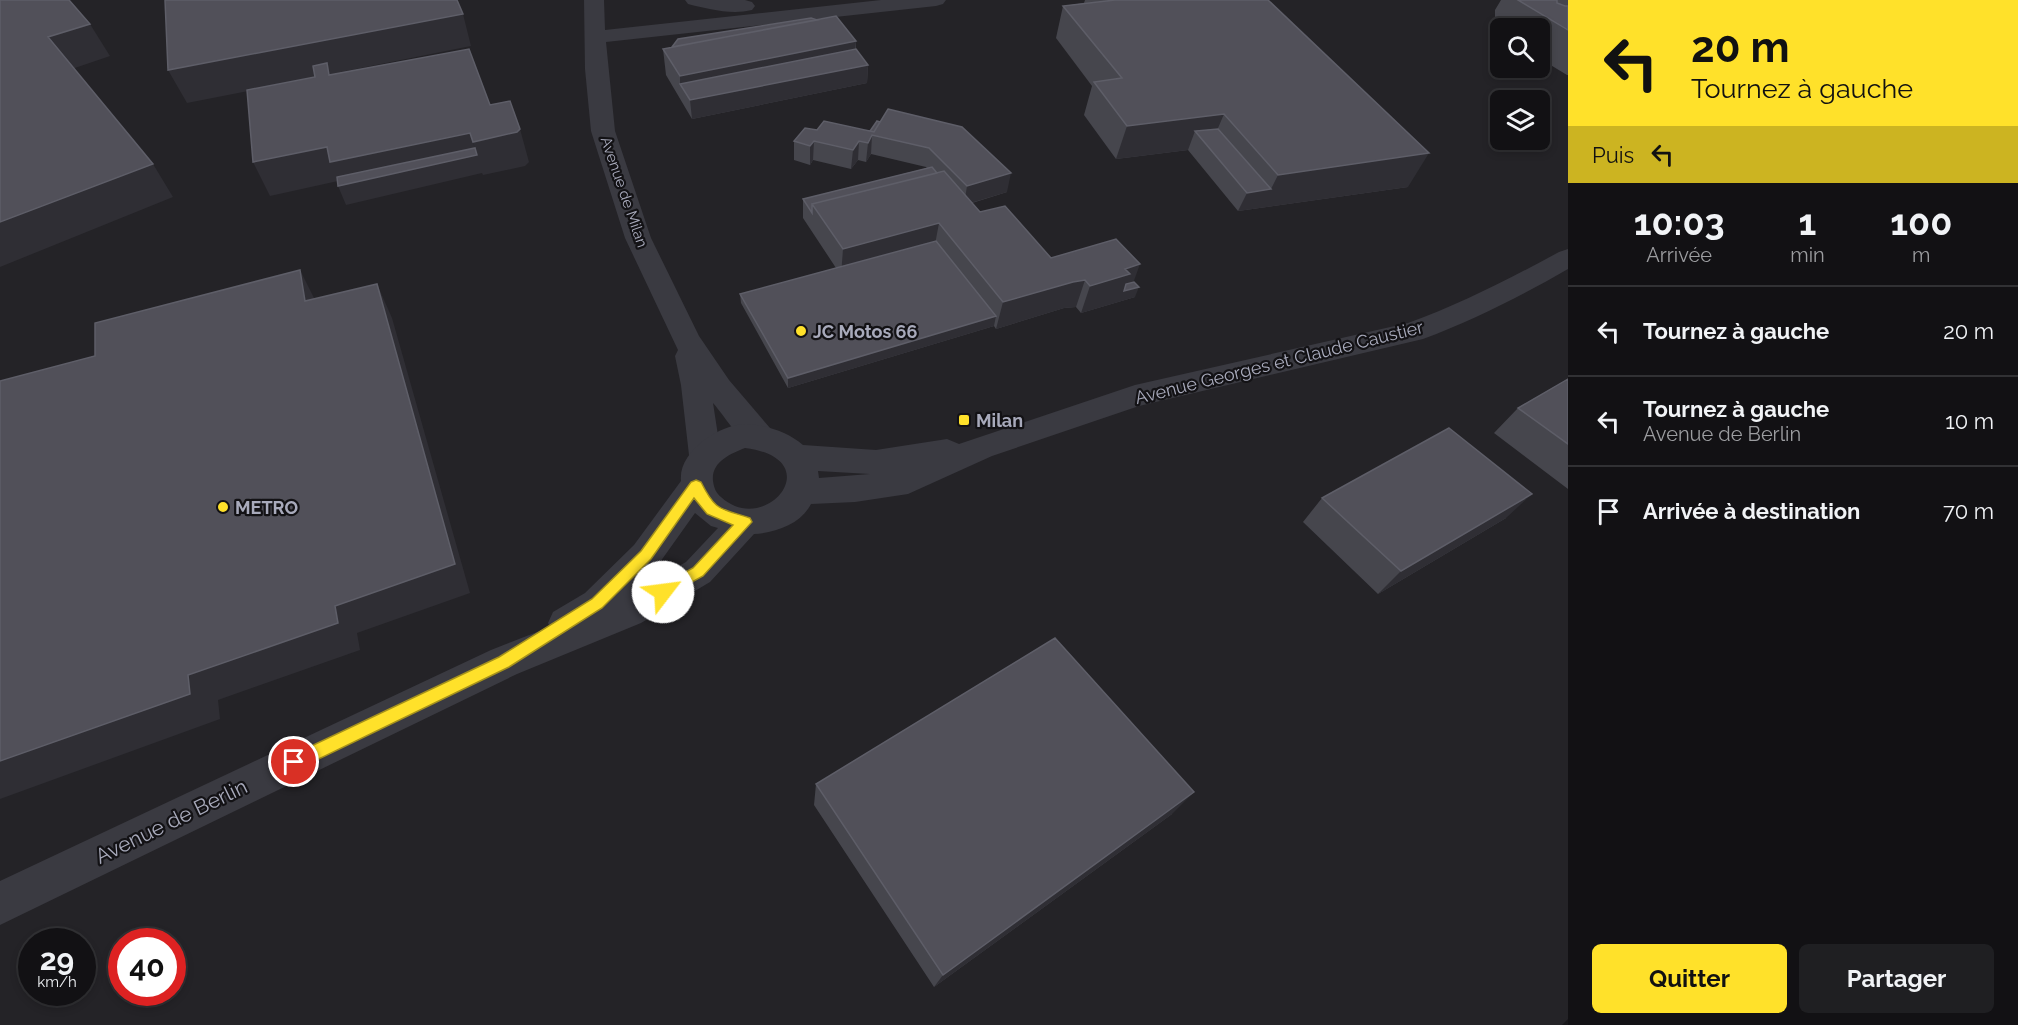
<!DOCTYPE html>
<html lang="fr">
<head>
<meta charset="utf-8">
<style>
  body { margin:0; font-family:Raleway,sans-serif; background:#1f1f22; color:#f1f3f6; height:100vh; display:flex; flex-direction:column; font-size:22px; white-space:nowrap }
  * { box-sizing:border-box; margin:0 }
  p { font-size:20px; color:#9c9da0 }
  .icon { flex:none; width:33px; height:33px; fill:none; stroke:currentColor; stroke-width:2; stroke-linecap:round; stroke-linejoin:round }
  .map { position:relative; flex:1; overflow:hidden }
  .details { display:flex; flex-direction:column; background:#121114; width:450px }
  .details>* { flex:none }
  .banner { background:#ffe12a; color:#111; overflow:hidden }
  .fabs { position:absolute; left:1490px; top:18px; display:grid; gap:12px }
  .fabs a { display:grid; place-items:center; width:60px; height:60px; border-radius:9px; background:#121114; box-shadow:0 3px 9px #0003,0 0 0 2px #313134; font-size:30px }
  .speed { position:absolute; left:18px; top:928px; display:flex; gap:12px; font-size:30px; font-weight:700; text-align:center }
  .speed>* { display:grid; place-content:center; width:78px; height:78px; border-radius:50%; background:#121114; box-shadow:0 3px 9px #0003,0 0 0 2px #313134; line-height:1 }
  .speed small { font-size:15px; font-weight:400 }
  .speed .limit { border:9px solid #d22; background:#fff; color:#111 }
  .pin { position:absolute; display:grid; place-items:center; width:51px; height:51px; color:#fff; margin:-26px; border:3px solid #fff; border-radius:50%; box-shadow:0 2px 6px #0007 }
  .me { position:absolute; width:66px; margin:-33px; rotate:60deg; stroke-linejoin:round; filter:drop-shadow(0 0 4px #0008) }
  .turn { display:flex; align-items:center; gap:21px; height:126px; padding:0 24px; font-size:27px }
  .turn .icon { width:78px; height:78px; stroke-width:2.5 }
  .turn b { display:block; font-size:42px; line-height:51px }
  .then { display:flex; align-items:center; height:57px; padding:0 24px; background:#0003; gap:12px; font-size:22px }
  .eta { display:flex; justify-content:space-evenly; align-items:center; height:102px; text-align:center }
  .eta b { font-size:36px; font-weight:700; line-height:42px }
  .primary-button { display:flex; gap:12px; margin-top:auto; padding:12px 24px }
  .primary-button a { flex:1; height:69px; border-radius:9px; background:#ffe12a; color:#111; font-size:24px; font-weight:700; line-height:69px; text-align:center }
  .primary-button a+a { background:#1f1f22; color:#f1f3f6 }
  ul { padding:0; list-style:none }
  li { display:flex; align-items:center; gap:18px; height:90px; padding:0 24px; border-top:2px solid #313134 }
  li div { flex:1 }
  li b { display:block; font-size:22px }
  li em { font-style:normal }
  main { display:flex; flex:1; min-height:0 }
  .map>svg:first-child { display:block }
</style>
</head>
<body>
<main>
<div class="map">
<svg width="1568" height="1025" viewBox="0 0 1568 1025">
  <rect width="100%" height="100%" fill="#18171a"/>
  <path fill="#242327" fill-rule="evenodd" d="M0 0H1568V1019L1562 1025H0ZM1500 28H1539V68H1500ZM1500 100H1539V140H1500ZM32 942H82V993H32ZM122 942H172V993H122Z"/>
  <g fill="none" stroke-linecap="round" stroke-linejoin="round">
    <path fill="#3a3a41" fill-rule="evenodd" d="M584 0H604L605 30 881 0H946L943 4 936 6 606 42 615 131 651 238 699 336 729 380 770 428 775 436 770 444C744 453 729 421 713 403L721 455 716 464 705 467 694 464 689 455 681 385 675 356 678 350 625 238 591 131 585 69Z
      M685 0H745L752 2 755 6 752 10C731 15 708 9 688 4Z"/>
    <path fill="#3a3a41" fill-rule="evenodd" d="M1568 249V269C1521 296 1474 320 1423 339L1139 406 992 456 908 494 855 502 811 504C801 524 775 533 754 534L710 582 641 623 517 674 0 925V881L491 650 550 627 548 623 553 612 585 593 634 545 681 481C678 451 720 424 746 424 766 425 788 432 803 445L876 450 947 439 959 444 1135 385 1408 323C1461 304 1509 279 1559 252ZM745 448C831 459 765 538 721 497 716 493 714 488 713 481 711 462 730 454 745 448ZM818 471 870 474 819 478ZM695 513 711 526 718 528 686 562 632 592 658 565Z"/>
  </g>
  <path fill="#46464d" d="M1085 0H1268L1408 187 1238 211 1188 150 1116 159 1084 115 1092 86 1056 38 1063 6 1084 3Z
    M1501 0H1568V75H1567L1539 58V28H1500V34L1495 31V10Z
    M856 41V49L868 65 867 83 692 119 666 75 663 49Z
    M888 109 1007 192 972 203 980 212 1051 258 1134 282 1135 297 1081 313 1076 307 1064 308 996 329 994 326 788 388 741 303 740 294 836 268 803 218V199L927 168 926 167 871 154 866 162 858 160 851 169 813 160 810 165 794 160V141L817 130 870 131 880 122Z
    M1568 379V489L1494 433 1518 408Z
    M1322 498 1506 518 1378 594 1303 522Z
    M816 784 1172 814 934 987 814 805Z"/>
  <path fill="#2f2e34" d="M463 14 471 46 331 74 340 96 329 75 187 103 168 70Z
    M90 24 110 56 69 70 48 37Z
    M856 41 854 67 868 65 867 83 692 119 690 100 680 84V76Z
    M1224 114 1210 147 1195 131 1188 150 1116 159 1127 126Z
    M520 129 529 162 525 166 483 175 482 173 346 205 338 186V181L270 196 253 162 327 147 470 133 477 155 473 142Z
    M872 135 871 154 866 162 868 143Z
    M814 141 813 160 810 165V146Z
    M859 141 858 160 851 169 853 150Z
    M1429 153 1408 187 1238 211 1247 193 1271 189 1278 175Z
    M153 164 173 197 0 267V222Z
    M1011 173 1007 192 964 205 967 186Z
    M939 223 934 250 841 276 843 249Z
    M1140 264 1131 289 1139 287 1135 297 1081 313 1090 286 1125 269Z
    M300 270 317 304 305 301Z
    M1085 280 1076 307 1064 308 996 329 1003 302 1073 282Z
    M377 284 392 318 470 593 357 633 360 650 218 700 220 719 0 799V761L335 606Z
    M996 316 994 326 788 388V378Z
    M1532 494 1506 518 1378 594 1401 571Z
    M1194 792 1172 814 934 987 943 975Z"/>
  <path fill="#515059" stroke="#5e5e68" stroke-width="1.5" d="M0 0H69L90 24 48 37 153 164 0 222Z
    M165 0H457L463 14 168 70Z
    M1115 0H1268L1429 153 1278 175 1224 114 1127 126 1094 82 1122 78 1063 6Z
    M1518 0H1557V3L1565 6H1568V30Z
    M836 16 856 41 680 76 663 49Z
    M811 18 817 20 672 47 678 39Z
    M469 49 490 105 510 101 520 129 517 132 473 142 470 133 330 162 327 147 253 162 247 90 315 77 313 66 327 63 329 75Z
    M856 49 868 65 690 100 680 84Z
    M888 109 962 127 1011 173 967 186 929 148 872 135 868 143 859 141 853 150 814 141 810 146 794 141 805 128 817 130 824 121 874 132Z
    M877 121 880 122 874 132 870 131Z
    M1218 129 1271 189 1247 193 1195 131Z
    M475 148 477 155 338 186 337 177Z
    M932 167 937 173 812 204V213L803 199Z
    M944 171 980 212 1005 206 1051 258 1116 239 1140 264 1125 269 1130 274 1090 286 1085 280 1073 282 1003 302 939 223 843 249 812 204Z
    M936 241 996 316 788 378 740 294Z
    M300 270 305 301 377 284 455 564 335 606 338 623 188 675 190 694 0 761V381L95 356V323Z
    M1134 282 1139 287 1124 291 1126 284Z
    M1568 379V444L1518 408Z
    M1449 428 1532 494 1401 571 1322 498Z
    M1055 638 1194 792 943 975 816 784Z"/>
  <path fill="#ffe12a" stroke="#a6921b" stroke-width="1.5" d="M696 480 701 482C716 512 720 508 750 518L752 522 703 576 663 598 658 596 656 592 658 587 693 568 733 525 707 514 694 498 651 559 602 608 509 667 300 768 294 770 288 768 286 762 288 757 499 657 592 599 641 551 691 482Z"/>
  <g fill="#ffe12a" stroke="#131215" stroke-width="2">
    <circle cx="801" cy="331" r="6"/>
    <rect x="958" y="414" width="12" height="12" rx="3"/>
    <circle cx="223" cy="507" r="6"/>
  </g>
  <g text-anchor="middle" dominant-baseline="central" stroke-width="4.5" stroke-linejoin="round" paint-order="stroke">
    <g font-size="15" fill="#a8aabb" stroke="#131215">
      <text transform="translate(624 192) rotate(71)">Avenue de Milan</text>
    </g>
    <g font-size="18" font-weight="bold" fill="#a8aabb" stroke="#131215" text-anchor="start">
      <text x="813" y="331">JC Motos 66</text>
      <text x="976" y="420">Milan</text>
      <text x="235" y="507">METRO</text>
    </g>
    <g font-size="18" fill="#a8aabb" stroke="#131215">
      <text transform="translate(1279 362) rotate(-14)">Avenue Georges et Claude Caustier</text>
    </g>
    <g font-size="21" fill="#a8aabb" stroke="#131215">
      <text transform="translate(171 821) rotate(-26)">Avenue de Berlin</text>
    </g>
  </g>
</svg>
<div class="fabs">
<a><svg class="icon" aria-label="search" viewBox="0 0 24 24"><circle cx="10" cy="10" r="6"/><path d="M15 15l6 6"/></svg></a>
<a><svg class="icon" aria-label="layers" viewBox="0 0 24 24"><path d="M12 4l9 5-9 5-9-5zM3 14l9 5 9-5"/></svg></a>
</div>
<div class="speed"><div>29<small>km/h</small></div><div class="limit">40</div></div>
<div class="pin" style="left:294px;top:762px;background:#d93025"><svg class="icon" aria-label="arrive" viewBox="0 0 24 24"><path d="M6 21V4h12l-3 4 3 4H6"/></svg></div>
<svg class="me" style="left:663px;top:592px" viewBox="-20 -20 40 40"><circle r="19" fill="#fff"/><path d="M0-13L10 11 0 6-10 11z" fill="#ffe12a"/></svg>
</div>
<section class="details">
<div class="banner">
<div class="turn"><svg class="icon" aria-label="left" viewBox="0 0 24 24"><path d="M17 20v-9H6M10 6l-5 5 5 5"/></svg><div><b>20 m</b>Tournez à gauche</div></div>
<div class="then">Puis<svg class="icon" aria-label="left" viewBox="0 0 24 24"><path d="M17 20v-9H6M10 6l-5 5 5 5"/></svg></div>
</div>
<div class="eta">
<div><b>10:03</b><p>Arrivée</p></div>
<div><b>1</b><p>min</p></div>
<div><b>100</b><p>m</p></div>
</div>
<ul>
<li><svg class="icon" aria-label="left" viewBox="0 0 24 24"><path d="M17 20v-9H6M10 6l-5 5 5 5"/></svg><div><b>Tournez à gauche</b></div><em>20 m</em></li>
<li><svg class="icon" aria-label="left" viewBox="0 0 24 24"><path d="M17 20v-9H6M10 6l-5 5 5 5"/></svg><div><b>Tournez à gauche</b><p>Avenue de Berlin</p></div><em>10 m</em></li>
<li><svg class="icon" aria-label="arrive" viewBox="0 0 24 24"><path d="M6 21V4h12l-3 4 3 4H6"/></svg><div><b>Arrivée à destination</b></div><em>70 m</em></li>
</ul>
<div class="primary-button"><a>Quitter</a><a>Partager</a></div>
</section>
</main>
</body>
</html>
